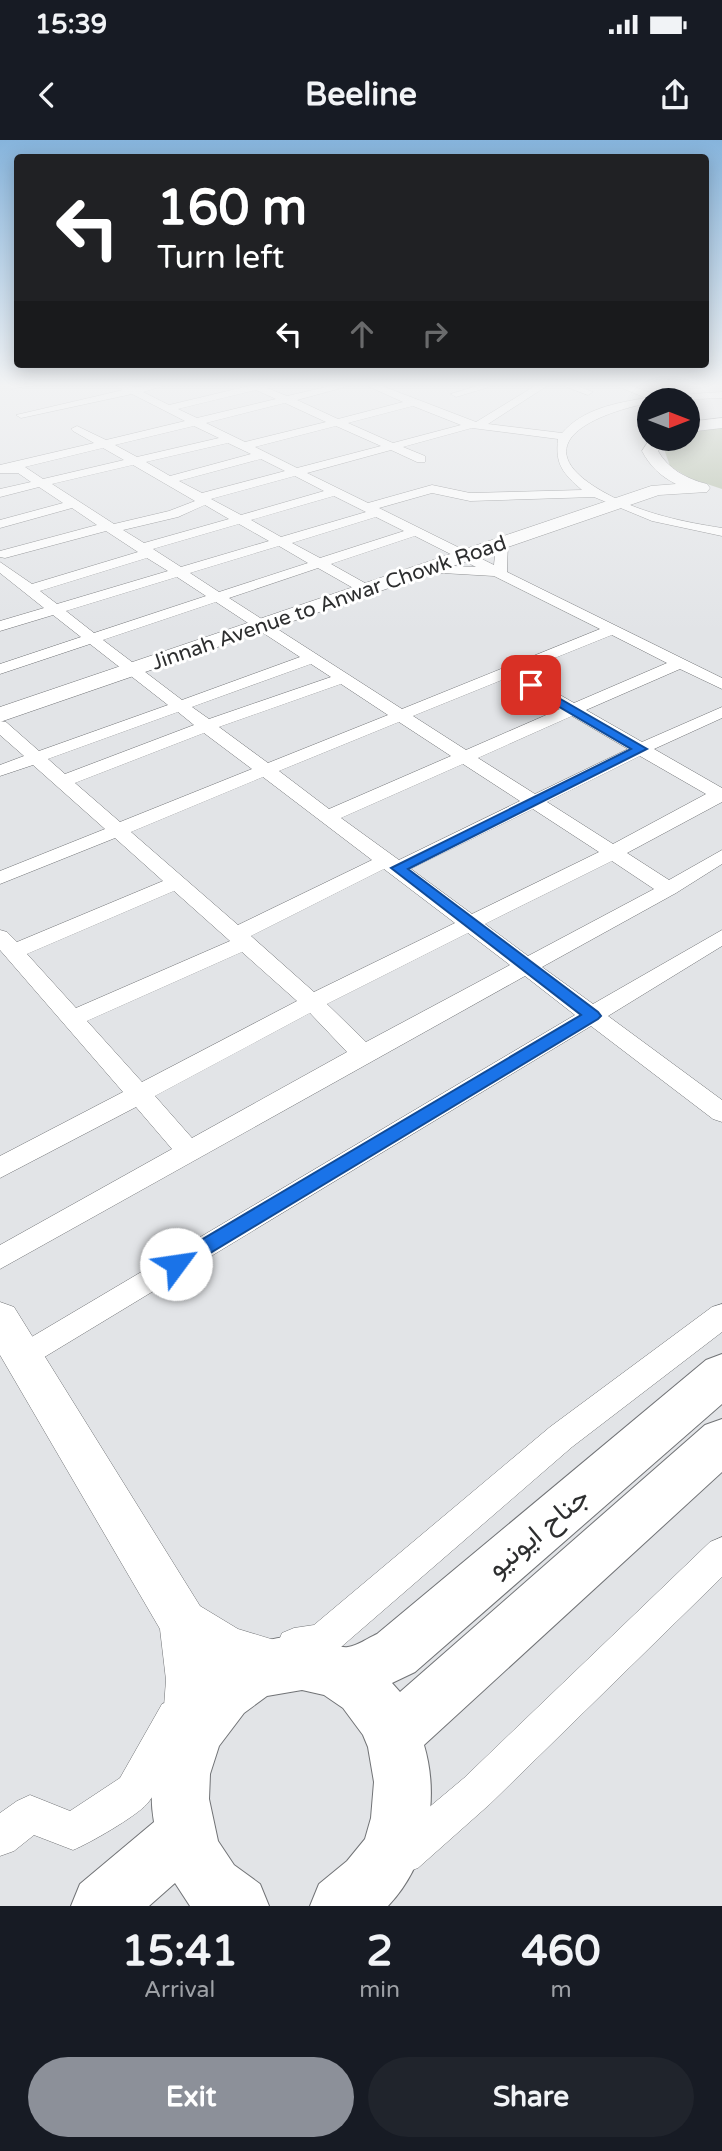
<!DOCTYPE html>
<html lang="en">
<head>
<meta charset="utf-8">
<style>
  body { margin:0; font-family:"Varela Round",Vazirmatn,sans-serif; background:#20242c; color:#f1f3f6; height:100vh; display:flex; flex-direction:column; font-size:26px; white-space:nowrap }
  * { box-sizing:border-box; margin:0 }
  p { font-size:23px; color:#9ea1a6 }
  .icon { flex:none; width:38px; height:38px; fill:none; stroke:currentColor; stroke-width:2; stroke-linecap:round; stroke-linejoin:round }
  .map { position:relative; height:1766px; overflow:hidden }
  .side { display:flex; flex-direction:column; background:#171b24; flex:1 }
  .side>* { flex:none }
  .guide { position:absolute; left:14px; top:14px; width:695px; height:214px; border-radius:7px; box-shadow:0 4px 18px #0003; background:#202124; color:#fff; overflow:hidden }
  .needle { width:46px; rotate:90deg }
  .tools { position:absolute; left:637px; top:248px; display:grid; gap:14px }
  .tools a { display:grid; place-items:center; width:63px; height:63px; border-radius:50%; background:#171b24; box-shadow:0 4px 18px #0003; font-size:35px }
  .pin { position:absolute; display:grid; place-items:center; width:60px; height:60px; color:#fff; margin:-30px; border-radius:14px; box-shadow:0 4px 10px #0006 }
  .me { position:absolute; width:77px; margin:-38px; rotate:59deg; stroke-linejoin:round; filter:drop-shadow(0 0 5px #0008) }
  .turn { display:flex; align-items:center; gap:24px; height:147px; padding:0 28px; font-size:32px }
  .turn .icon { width:91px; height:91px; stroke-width:2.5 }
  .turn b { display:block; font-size:49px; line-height:60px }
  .lanes { display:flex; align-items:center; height:66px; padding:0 28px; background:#0003; justify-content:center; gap:35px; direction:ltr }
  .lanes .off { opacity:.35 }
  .eta { display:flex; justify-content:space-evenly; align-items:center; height:119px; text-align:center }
  .eta b { font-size:42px; font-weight:700; line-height:49px }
  .primary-button { display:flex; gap:14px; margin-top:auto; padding:14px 28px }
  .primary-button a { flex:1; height:80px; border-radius:42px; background:#8c9099; color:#fff; font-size:28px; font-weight:700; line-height:80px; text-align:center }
  .primary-button a+a { background:#20242c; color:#f1f3f6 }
  .status { display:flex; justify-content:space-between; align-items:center; height:49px; padding:0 35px; background:#171b24; direction:ltr }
  .status svg { height:19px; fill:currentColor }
  header { display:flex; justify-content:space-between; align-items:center; height:91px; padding:0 28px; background:#171b24; font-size:32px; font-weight:700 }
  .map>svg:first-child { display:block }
</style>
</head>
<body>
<div class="status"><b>15:39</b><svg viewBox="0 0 49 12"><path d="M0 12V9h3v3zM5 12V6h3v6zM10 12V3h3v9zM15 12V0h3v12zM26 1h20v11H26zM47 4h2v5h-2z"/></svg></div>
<header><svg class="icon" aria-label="back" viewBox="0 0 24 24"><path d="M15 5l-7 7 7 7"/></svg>Beeline<svg class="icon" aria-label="share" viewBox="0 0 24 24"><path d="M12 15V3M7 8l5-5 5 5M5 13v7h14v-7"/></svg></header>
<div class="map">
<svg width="722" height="1766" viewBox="0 0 722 1766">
  <rect width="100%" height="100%" fill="#e2e4e7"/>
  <path fill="#aab69c" d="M722 287V349L689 338 670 326 664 309 673 299H688L690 292Z"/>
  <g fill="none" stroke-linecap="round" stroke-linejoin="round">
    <g stroke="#717376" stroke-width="1">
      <path id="street" d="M16 244H38L11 249V245Z
        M114 244H127L134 247 170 244 143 252 169 265 257 244H274L267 248 287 256 339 244H356L297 260 338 279 403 262 363 244H377L476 282 538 244H550L488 284 562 293C583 269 615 263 646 258L612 244H626L660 256 722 252V258L649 261V263C588 275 520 308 609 355 644 374 684 382 722 388V396L652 381 594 357 470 361 432 353 379 368 494 425 496 404 503 400 508 401 507 432 722 538V549L680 529 586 570 642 602 722 567V578L654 609 722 648V662L627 713 669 740 722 710V724L676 753 542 827 593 864 722 790V806L608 876 722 960V982L713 979 591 886 23 1230 13 1226 8 1217 13 1208 575 875 525 836 0 1129V1105L172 1009 136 967 0 1038V1016L123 952 0 810V790L7 792 17 802 163 741 115 698 0 744V731L105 689 33 625 0 636V625L24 616 0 595V581L6 582 39 611 168 565 90 504 0 534V524L81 497 53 475 0 491V481L44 468 0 433V422L32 444 138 412 106 391 5 418 0 417V411L97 385 72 368 0 388V380L63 363 39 347 0 357V349L31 342 18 333H0V325L94 303 73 291 71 289 77 286 106 300 185 281 132 254 21 278 16 275 123 250ZM256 250 276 259 197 278 178 269ZM285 263 326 282 245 302 206 283ZM413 266 461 285 393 303 348 283ZM194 286 219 298 137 317 115 305ZM336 286 381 306 297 328 255 307ZM472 288 558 299C555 325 563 333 582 350L470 353 432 345 368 363 307 333 391 310 417 322H425V316L403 307ZM228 303 251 314 170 336 146 322ZM103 308 124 320 43 339 25 327ZM261 319 285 331 202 353 179 341ZM133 325 195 361 169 371 114 384 52 344ZM295 336 324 351 241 375 211 359ZM334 356 366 372 281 397 251 380ZM205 365 229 379 144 403 123 390 178 377ZM376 377 404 391 320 418 292 403ZM239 384 269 401 181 427 153 409ZM415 396 476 427 430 425 425 426V432L494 436 600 489 402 569 229 458 318 428 362 453H372L374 450 372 447 331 424ZM279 406 308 423 219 452 190 433ZM147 418 168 431 57 464 40 451ZM177 437 206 456 94 493 66 471ZM216 462 300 517 182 560 103 500ZM612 495 667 523 574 563 520 532ZM311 524 331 537 209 579 192 567ZM507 538 560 569 466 610 413 576ZM341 544 388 575 268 623 219 587ZM178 572 194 585 65 634 48 619ZM572 576 628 609 535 654 478 618ZM399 582 451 616 329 669 279 631ZM204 593 252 629 120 682 75 643ZM640 616 706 654 613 704 547 662ZM463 624 520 661 399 720 341 678ZM263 637 372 720 238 785 131 692ZM533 669 599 712 472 774 411 729ZM612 721 654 749 528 816 485 784ZM384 729 455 783 314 852 251 796ZM174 751 230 801 76 868 27 814ZM468 793 510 825 366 902 327 864ZM242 812 297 861 142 942 87 881ZM310 873 347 912 192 998 155 956Z
        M483 244H499L456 257 451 254Z
        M559 244H573L593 252 588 255Z
        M722 1164V1192L572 1307 333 1514C316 1521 299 1524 282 1517L277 1505 282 1493 294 1488 314 1485 550 1287 712 1167Z
        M722 1397V1437L490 1664 418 1728 404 1733 390 1728 385 1714 390 1700 464 1638 710 1402Z
        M175 1559 188 1564 193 1577C184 1599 162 1646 147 1664 135 1677 90 1703 73 1710L34 1695 14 1711 0 1716V1673L17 1661 30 1655 70 1671 120 1638 162 1564Z"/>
    </g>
    <g stroke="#717376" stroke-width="1">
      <path id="secondary" d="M722 278V288L688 292V282Z
        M650 299H666L658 311C668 329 687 339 707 344L710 348 707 352 659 355 0 582V567L651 346 676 344C660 336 650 326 642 311Z
        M0 1162 14 1167 200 1466 238 1489 294 1506 301 1523 294 1540 277 1547 214 1529 212 1593 205 1611 187 1618 169 1611 162 1593 166 1540 160 1489 0 1215Z"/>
    </g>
    <g stroke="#717376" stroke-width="2">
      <path id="primary" d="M722 1214V1264L415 1532 392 1543 400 1552 705 1285 722 1279V1332L424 1605C440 1659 428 1724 388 1766H310L319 1744 347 1721 365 1699 371 1678 374 1642 368 1607 363 1595 343 1568 324 1555 302 1550 267 1556 244 1573 219 1606 210 1634 209 1659 218 1701 234 1725 260 1744 269 1766H190L175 1743 149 1766H71L80 1744 154 1682C138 1594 208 1496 301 1496 314 1496 337 1509 348 1507 357 1506 368 1498 377 1494L706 1220Z"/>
    </g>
    <use href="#street" fill="#fff" fill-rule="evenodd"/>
    <use href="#secondary" fill="#fff" fill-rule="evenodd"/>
    <use href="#primary" fill="#fff" fill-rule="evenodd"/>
  </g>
  <linearGradient id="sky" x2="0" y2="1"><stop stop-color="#86b4dc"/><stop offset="0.5" stop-color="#f2f3f4"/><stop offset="1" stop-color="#f2f3f4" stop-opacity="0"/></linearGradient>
  <rect width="722" height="491" fill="url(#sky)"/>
  <path fill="#1a73e8" stroke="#114b97" stroke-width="2" d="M531 542 647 609 408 729 598 872 601 876 598 879 182 1130 176 1132 169 1130 166 1124 169 1119 581 875 391 728 631 609 527 548 526 545Z"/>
  <g text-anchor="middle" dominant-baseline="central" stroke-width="6" stroke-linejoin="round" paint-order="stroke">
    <g font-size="21" fill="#2d2e2f" stroke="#fff">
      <text transform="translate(329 463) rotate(-19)">Jinnah Avenue to Anwar Chowk Road</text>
    </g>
    <g font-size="28" fill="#2d2e2f" stroke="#fff">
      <text transform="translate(538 1392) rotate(-40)">جناح ایونیو</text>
    </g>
  </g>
</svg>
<div class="tools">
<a><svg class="needle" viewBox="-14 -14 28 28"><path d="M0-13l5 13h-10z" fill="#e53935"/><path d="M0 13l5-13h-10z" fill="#9ea1a6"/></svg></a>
</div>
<div class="pin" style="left:531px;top:545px;background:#d93025"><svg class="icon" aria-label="arrive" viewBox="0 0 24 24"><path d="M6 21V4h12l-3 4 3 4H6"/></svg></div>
<svg class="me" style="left:176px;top:1124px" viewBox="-20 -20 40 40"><circle r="19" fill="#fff"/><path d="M0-13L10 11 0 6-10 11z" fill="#1a73e8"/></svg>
<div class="guide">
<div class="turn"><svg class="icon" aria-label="left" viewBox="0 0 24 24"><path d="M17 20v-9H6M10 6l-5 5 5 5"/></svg><div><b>160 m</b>Turn left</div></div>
<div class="lanes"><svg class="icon" aria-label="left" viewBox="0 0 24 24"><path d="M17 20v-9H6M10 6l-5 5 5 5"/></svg><svg class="icon off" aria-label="ahead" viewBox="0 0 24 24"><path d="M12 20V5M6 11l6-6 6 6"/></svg><svg class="icon off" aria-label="right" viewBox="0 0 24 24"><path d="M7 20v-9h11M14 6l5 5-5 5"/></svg></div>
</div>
</div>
<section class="side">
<div class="eta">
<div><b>15:41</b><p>Arrival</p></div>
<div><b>2</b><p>min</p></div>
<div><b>460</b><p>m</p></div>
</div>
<div class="primary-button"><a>Exit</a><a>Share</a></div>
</section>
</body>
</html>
